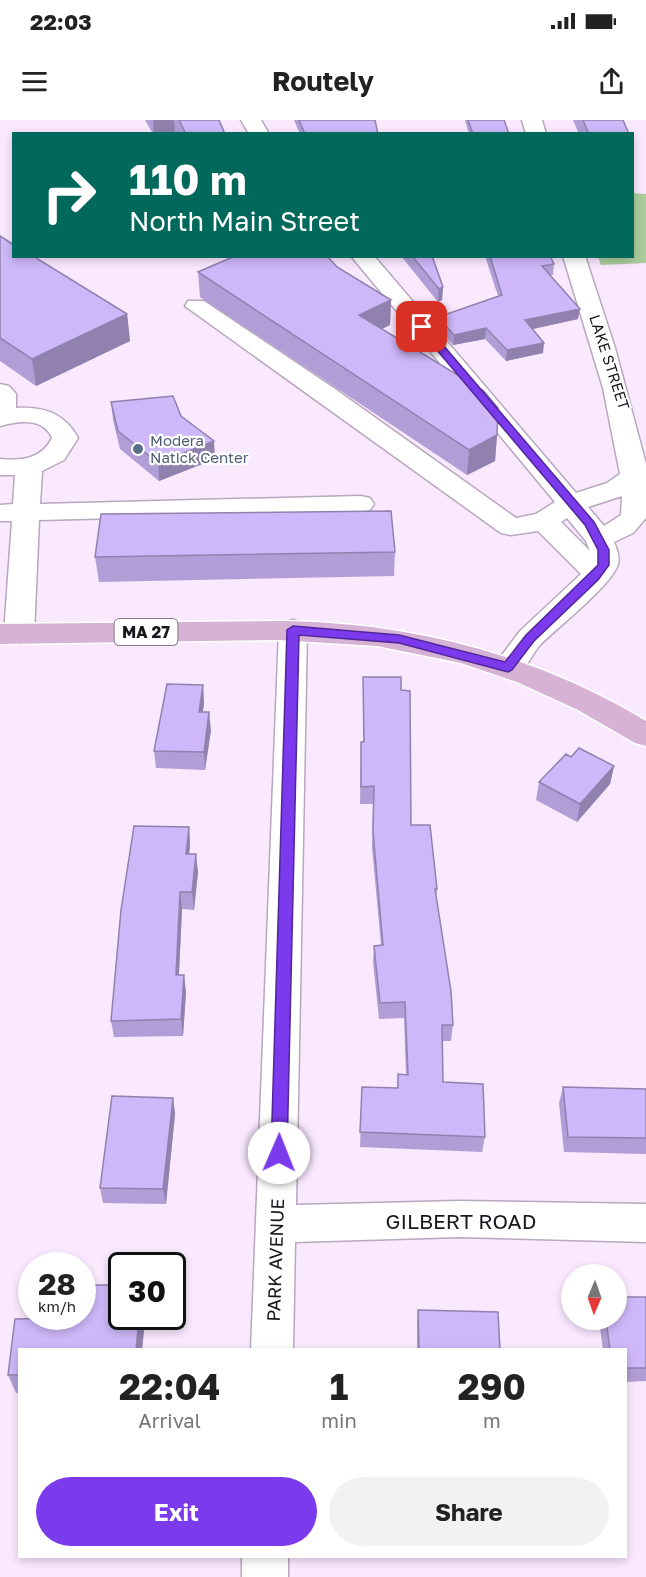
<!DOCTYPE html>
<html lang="en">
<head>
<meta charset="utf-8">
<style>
  body { margin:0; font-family:"Golos Text",sans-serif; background:#f2f2f2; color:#222; height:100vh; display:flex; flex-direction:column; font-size:22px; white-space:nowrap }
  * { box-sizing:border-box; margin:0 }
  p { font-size:20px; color:#767676 }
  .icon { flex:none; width:33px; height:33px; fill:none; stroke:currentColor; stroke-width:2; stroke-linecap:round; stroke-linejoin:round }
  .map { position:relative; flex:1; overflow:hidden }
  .drawer { position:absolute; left:18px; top:1228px; width:609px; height:210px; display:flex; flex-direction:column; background:#fff; border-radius:0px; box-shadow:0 3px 9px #0003 }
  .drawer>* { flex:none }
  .top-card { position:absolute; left:12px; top:12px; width:622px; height:126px; border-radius:0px; box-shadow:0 3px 9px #0003; background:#00695c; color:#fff; overflow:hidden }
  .needle { width:39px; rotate:182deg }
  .buttons { position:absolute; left:561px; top:1144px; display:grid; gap:12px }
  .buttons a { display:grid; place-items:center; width:66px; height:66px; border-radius:50%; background:#fff; box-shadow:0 3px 9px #0003; font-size:30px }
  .speed { position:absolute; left:18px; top:1132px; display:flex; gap:12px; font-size:30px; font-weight:700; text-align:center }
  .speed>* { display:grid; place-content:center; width:78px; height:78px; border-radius:50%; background:#fff; box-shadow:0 3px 9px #0003; line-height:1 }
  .speed small { font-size:15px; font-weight:400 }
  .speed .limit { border:3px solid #111; border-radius:9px; background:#fff; color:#111 }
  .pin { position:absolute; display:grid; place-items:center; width:51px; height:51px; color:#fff; margin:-26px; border-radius:12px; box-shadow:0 3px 9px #0006 }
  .me { position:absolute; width:66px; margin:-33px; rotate:1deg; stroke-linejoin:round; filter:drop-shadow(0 0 4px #0008) }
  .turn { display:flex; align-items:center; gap:21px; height:126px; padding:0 18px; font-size:27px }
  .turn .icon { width:78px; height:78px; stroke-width:2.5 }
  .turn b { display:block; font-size:42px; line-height:51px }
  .eta { display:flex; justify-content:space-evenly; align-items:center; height:102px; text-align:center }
  .eta b { font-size:36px; font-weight:700; line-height:42px }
  .cta { display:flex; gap:12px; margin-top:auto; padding:12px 18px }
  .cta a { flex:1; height:69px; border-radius:36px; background:#7c3aed; color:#fff; font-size:24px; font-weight:700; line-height:69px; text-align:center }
  .cta a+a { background:#f2f2f2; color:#222 }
  .status { display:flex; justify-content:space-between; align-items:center; height:42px; padding:0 30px; background:#fff; direction:ltr }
  .status svg { height:16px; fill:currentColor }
  header { display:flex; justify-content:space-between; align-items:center; height:78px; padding:0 18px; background:#fff; font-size:27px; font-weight:700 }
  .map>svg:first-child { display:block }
</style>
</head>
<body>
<div class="status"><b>22:03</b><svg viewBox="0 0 49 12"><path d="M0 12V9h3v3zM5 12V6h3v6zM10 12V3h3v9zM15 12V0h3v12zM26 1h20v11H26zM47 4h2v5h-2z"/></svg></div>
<header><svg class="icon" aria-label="menu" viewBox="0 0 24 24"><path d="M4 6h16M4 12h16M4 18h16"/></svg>Routely<svg class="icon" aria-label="share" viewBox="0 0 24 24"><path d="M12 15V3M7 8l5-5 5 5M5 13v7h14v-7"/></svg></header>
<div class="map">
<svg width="646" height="1457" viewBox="0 0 646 1457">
  <rect width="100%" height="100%" fill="#fae8ff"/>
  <path fill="#aacd9d" d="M633 73 646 74V143L601 145 598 137 633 136Z"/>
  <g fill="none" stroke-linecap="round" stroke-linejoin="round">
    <g stroke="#b8a7bd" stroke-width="3">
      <path id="minor" d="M241 0H261L269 14H249Z
        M522 0H542L546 14H526Z
        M351 136H374L576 373 607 363 620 354 603 268 563 136H585L615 228 646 344V398L633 413 614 422C617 429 620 437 618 444 613 464 558 507 541 524 533 532 528 546 519 553 513 559 505 556 498 554L493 547 520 511 581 454 538 411 511 415 501 413 185 186 188 181H204L335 269 516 398 536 394 555 382ZM622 376 621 395 604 406 588 387ZM567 398 586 421 590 431 561 402Z
        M0 264 9 266 16 274V288C43 286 65 293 78 318L64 340 42 351 40 384 361 376 370 378 374 384 370 390 361 392 39 400 34 514 29 521 19 524 9 521 4 514 12 401H0V385L13 384 15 355H0V339C21 341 42 339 52 318 43 297 19 301 0 306Z
        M293 500 303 503 307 510 296 1085 459 1081 646 1084V1122L459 1117 295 1122 293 1230H251L279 510 283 503Z
        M242 1437H288V1457H242Z"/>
    </g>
    <g stroke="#fff" stroke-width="3">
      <path id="major" d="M279 501C409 502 534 534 646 601V626L635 623 578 590 517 562 461 543 377 526 279 520 0 524V504Z"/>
    </g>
    <use href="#minor" fill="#fff" fill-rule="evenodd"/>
    <use href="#major" fill="#d6b2d5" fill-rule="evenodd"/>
  </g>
  <path fill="#b19ed6" d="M145 0H219L225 14H176L175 12 153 14Z
    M294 0H375L378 14H300Z
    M465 0H504L509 14H469Z
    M573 0H624V2L629 14H579Z
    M0 116 127 194 130 221 36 266 0 241Z
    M401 136H432L443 167 442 180 438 182Z
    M485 136H550L554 144 553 155H550L578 199 532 209 543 233 506 241 485 219 453 225 437 207 438 197 498 176Z
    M337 147 391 180 390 205 382 209 497 315 495 341 467 355 200 177 198 152Z
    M111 282 181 296 215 339 159 361 120 329 113 300Z
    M395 432 394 456 99 462 95 437Z
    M363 557 401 570 411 705 437 769 436 778 453 905 451 921H442L443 962 485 1017 482 1032 360 1027 362 967 397 968 398 954 406 955 404 898 379 899 373 842 374 826 381 825 372 728 373 684H360L361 622H363Z
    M203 565 204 583 203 592 211 610 205 650 156 648 154 631Z
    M571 637 614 646 610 664 577 702 536 680 539 662Z
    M189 707 190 724 189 734 198 752 194 790 182 789 179 855 186 872 183 916 114 917 111 901Z
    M563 967 646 969V1034L564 1032 559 983Z
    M173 978 175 994 166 1084 103 1083 100 1068Z
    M82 1165H122V1197H141L144 1210 142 1230H20V1273H16L8 1255 15 1199 63 1198V1197H82Z
    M646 1177V1261L626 1262V1230H603L599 1200H616Z
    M418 1190 500 1230H417V1204Z"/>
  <path fill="#9081ae" d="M153 0H174L175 12 154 14Z
    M443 167 442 180 438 182 439 169Z
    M391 180 390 205 358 220 359 195Z
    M580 189 578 199 524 211 525 200Z
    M127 194 130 221 36 266 32 239Z
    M486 208 485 219 453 225 454 215Z
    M544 223 543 233 506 241 507 230Z
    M497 315 495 341 467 355 469 330Z
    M214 321 215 339 159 361 158 343Z
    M203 565 204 583 200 610 199 592Z
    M209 592 211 610 205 650 204 632Z
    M614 646 610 664 577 702 580 684Z
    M189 707 190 724 188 751 186 734Z
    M196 734 198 752 194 790 192 772Z
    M180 772 182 789 178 872 176 855Z
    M184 855 186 872 183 916 181 899Z
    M173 978 175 994 166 1084 163 1069Z
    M139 1197H141L144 1210 142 1230H136Z"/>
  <path fill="#ceb8f9" stroke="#9081ae" stroke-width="1.5" d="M179 0H219L225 14H186Z
    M299 0H375L378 14H305Z
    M468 0H504L509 14H473Z
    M583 0H623L629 14H589Z
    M0 116 14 125V136H33L127 194 32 239 0 218Z
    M235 136H327L337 147 391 180 359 195 484 271 498 288 497 315 469 330 198 152Z
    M412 136H432L443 167 439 169Z
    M490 136H550L554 144 542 146 580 189 525 200 544 223 507 230 486 208 454 215 438 197 502 175Z
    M173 276 181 296 214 321 158 343 118 311 111 282Z
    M391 391 395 432 95 437 101 394Z
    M363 557H401V570L410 571 411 705H430L437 769H435L451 871 453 905H442L443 962 483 964 485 1017 360 1012 362 967 398 968V954L408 955 405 882 380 883 374 826 383 825 373 712 374 666 361 667V622H364Z
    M167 564 203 565 199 592H209L204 632 154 631Z
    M579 628 614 646 580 684 539 662 566 634 571 637Z
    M134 706 189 707 186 734H196L192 772H180L176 855H184L181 899 111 901 121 790Z
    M563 967 646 969V1018L568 1017Z
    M112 976 173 978 163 1069 100 1068Z
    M82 1165H122V1197H139L136 1230H20V1255H8L15 1199 63 1198V1197H82Z
    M616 1177H646V1248H626V1230H610L606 1200H616Z
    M418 1190 498 1192 500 1230H419Z"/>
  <path fill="#7c3aed" stroke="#51269a" stroke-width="1.5" d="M419 205H426L594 402 609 430V445L598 460 534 521 512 550 508 552 399 523 299 515 287 1033 284 1038 279 1040 273 1038 271 1033 287 510 293 506 399 515 505 542 526 515 598 445V430L585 405 419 209Z"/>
  <circle fill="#5c6f8a" stroke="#fff" stroke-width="2" cx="138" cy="329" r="6"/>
  <g text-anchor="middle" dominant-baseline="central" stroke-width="4.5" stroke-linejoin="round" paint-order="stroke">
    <g font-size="15" fill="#1b151d" stroke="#fff">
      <text transform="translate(610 242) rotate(72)">LAKE STREET</text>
    </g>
    <g font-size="15" fill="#4e5e75" stroke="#fff" text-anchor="start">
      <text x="150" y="320">Modera<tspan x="150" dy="17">Natick Center</tspan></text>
    </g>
    <rect fill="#fff" stroke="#5f5b61" stroke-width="1.5" x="114.5" y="499" width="63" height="26" rx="4.5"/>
    <g font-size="16" font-weight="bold" fill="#1b151d">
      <text x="146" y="512">MA 27</text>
    </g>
    <g font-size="18" fill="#1b151d" stroke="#fff">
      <text transform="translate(275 1140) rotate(-88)">PARK AVENUE</text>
    </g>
    <g font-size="21" fill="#1b151d" stroke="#fff">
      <text x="461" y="1101">GILBERT ROAD</text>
    </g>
  </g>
</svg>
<div class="buttons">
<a><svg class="needle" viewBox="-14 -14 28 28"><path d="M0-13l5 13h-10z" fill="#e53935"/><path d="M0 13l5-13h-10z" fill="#767676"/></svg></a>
</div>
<div class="speed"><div>28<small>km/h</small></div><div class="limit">30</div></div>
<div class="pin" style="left:422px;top:207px;background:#d93025"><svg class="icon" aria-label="arrive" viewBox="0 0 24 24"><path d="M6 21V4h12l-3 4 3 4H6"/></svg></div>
<svg class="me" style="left:279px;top:1033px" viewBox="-20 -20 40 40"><circle r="19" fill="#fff"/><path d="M0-13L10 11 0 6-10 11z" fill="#7c3aed"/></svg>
<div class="top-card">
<div class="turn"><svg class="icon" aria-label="right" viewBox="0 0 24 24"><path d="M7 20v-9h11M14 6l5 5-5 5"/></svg><div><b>110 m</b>North Main Street</div></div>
</div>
<section class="drawer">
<div class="eta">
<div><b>22:04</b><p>Arrival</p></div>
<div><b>1</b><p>min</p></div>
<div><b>290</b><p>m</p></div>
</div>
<div class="cta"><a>Exit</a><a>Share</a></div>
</section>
</div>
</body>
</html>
